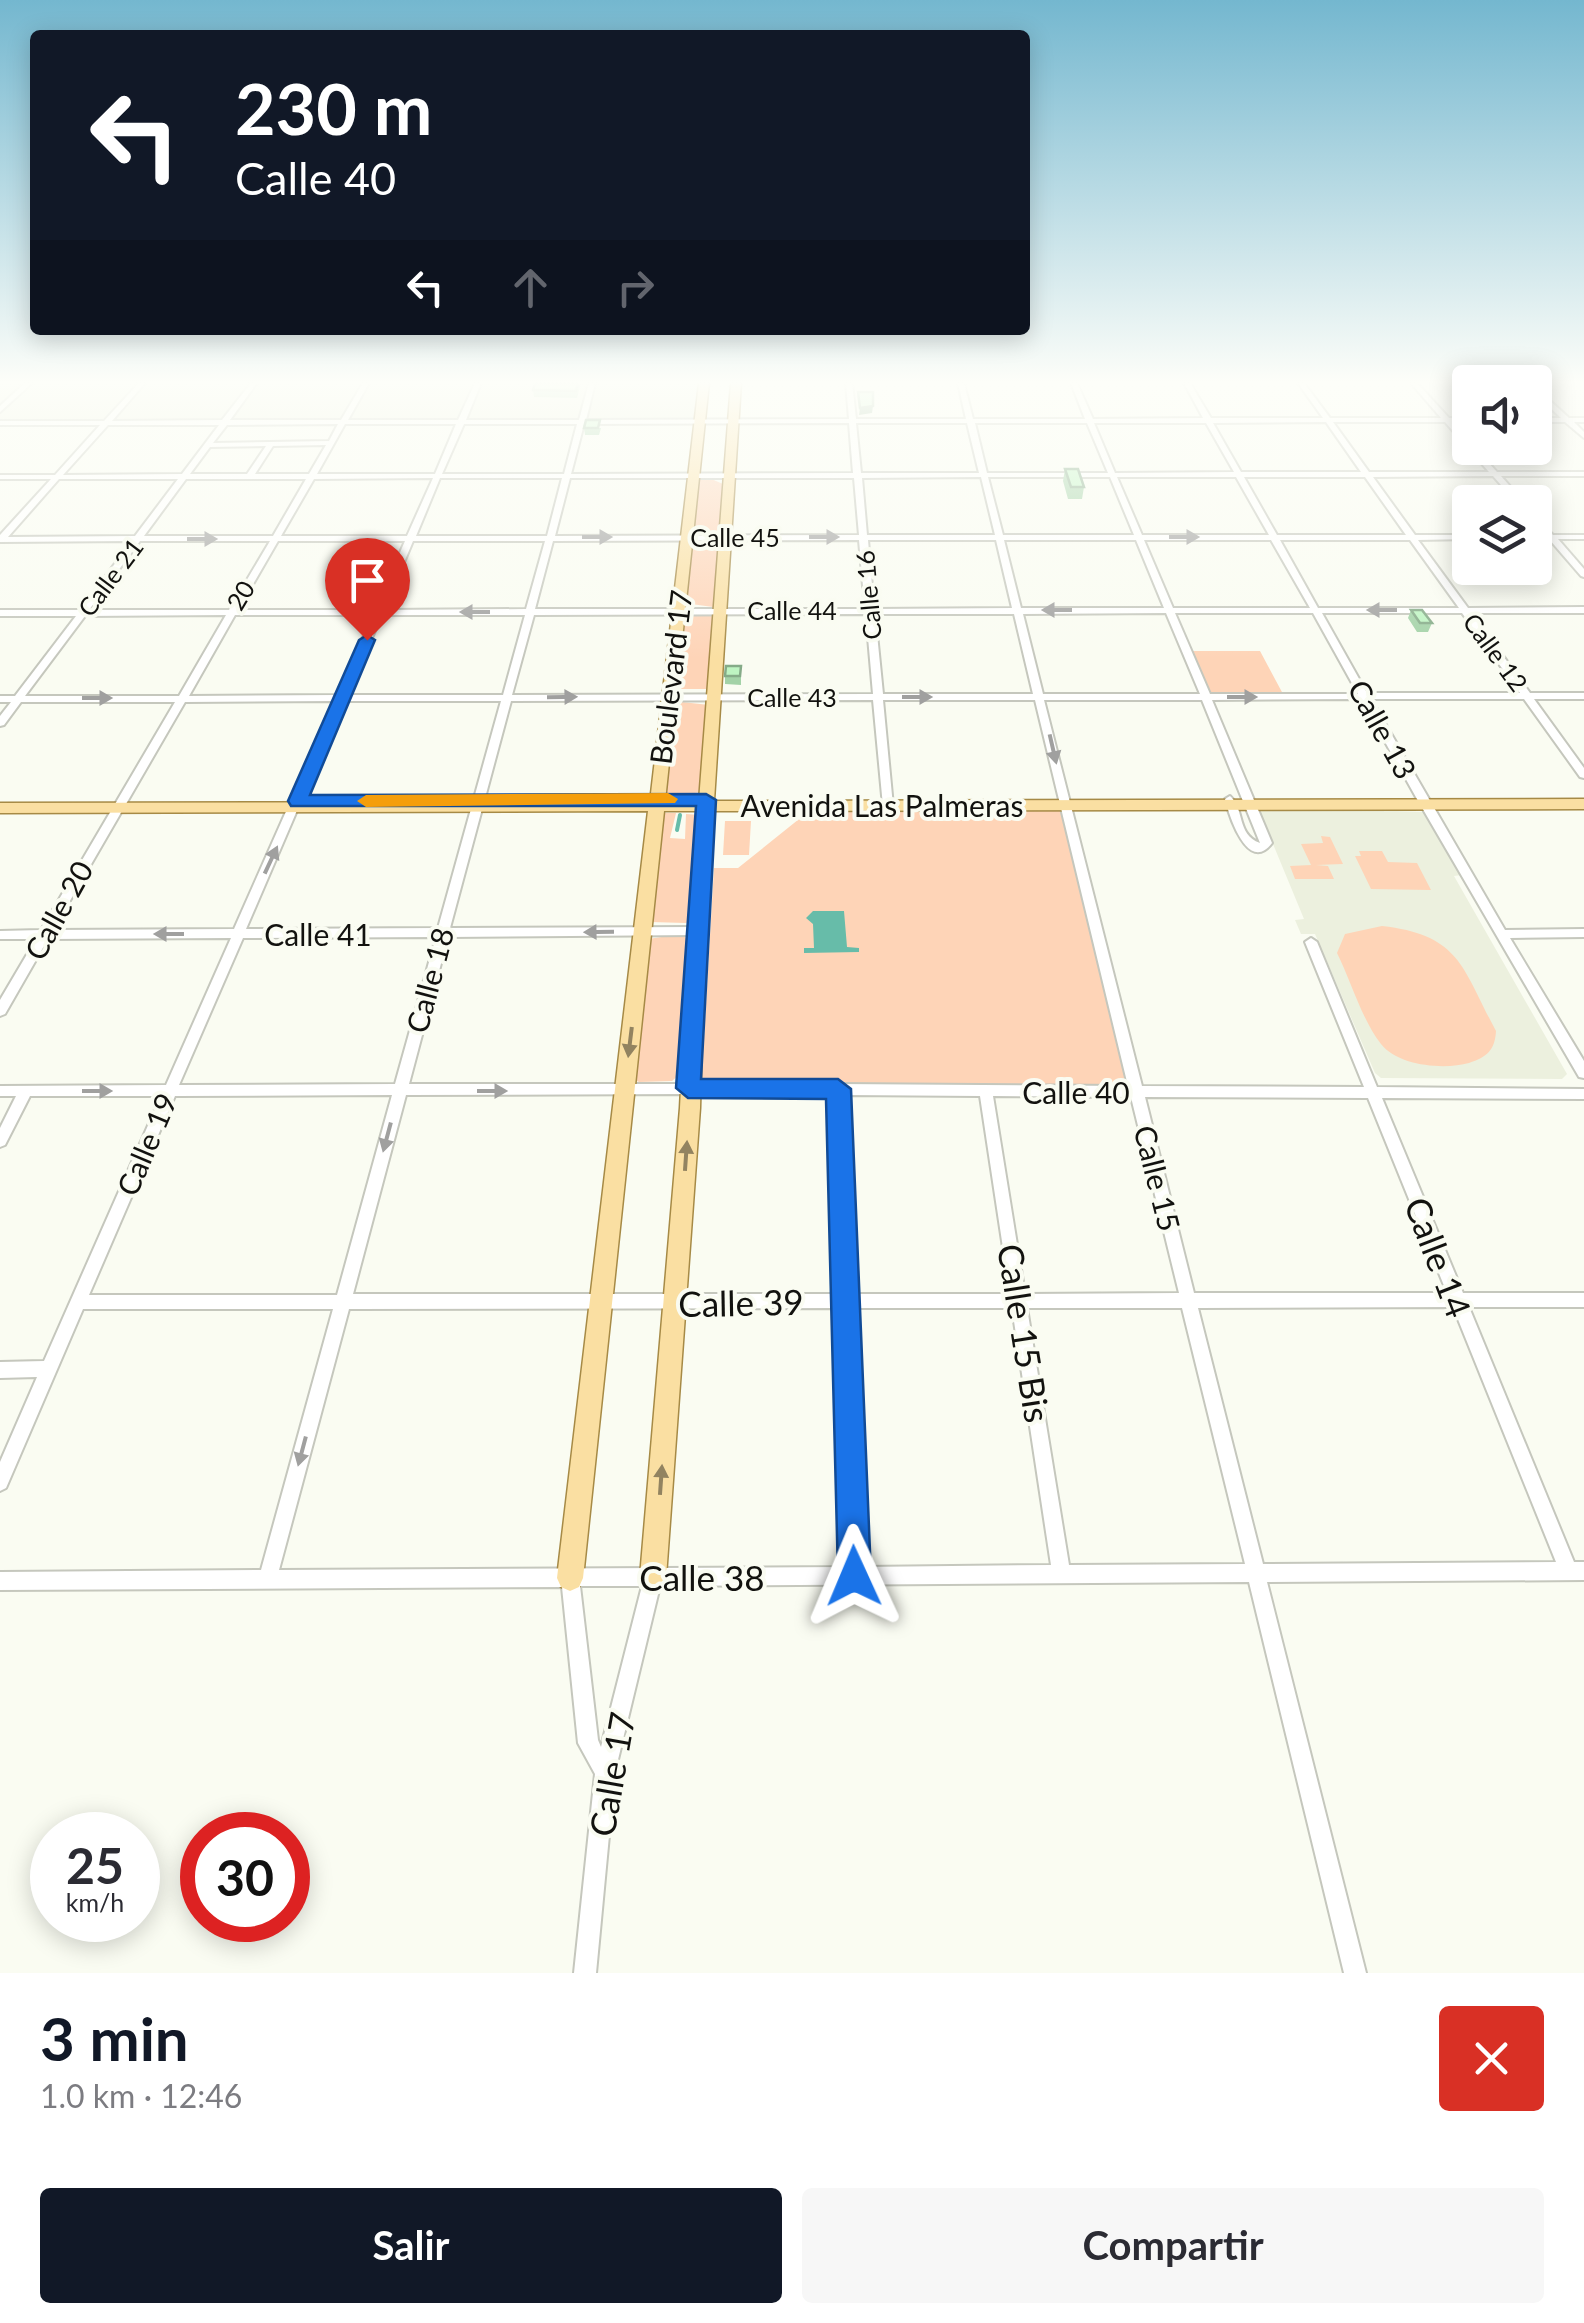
<!DOCTYPE html>
<html lang="es">
<head>
<meta charset="utf-8">
<style>
  body { margin:0; font-family:Lato,sans-serif; background:#f7f7f7; color:#2b2b33; height:100vh; display:flex; flex-direction:column; font-size:38px; white-space:nowrap }
  * { box-sizing:border-box; margin:0 }
  p { font-size:32px; color:#7c7c81 }
  .icon { flex:none; width:55px; height:55px; fill:none; stroke:currentColor; stroke-width:2; stroke-linecap:round; stroke-linejoin:round }
  .map { position:relative; height:1973px; overflow:hidden }
  .side { display:flex; flex-direction:column; background:#fff; flex:1 }
  .side>* { flex:none }
  .banner { position:absolute; left:30px; top:30px; width:1000px; height:305px; border-radius:10px; box-shadow:0 5px 25px #0003; background:#111827; color:#fff; overflow:hidden }
  .controls { position:absolute; left:1452px; top:365px; display:grid; gap:20px }
  .controls a { display:grid; place-items:center; width:100px; height:100px; border-radius:10px; background:#fff; box-shadow:0 5px 25px #0003; font-size:50px }
  .speed { position:absolute; left:30px; top:1812px; display:flex; gap:20px; font-size:50px; font-weight:700; text-align:center }
  .speed>* { display:grid; place-content:center; width:130px; height:130px; border-radius:50%; background:#fff; box-shadow:0 5px 25px #0003; line-height:1 }
  .speed small { font-size:25px; font-weight:400 }
  .speed .limit { border:15px solid #d22; background:#fff; color:#111 }
  .pin { position:absolute; display:grid; place-items:center; width:85px; height:85px; color:#fff; margin:-102px -42px; border-radius:50% 50% 50% 0; rotate:-45deg; box-shadow:0 0 10px #0007 }
  .pin .icon { rotate:45deg }
  .me { position:absolute; width:110px; margin:-55px; rotate:359deg; stroke-linejoin:round; filter:drop-shadow(0 0 8px #0008) }
  .turn { display:flex; align-items:center; gap:35px; height:210px; padding:0 40px; font-size:45px }
  .turn .icon { width:130px; height:130px; stroke-width:2.5 }
  .turn b { display:block; font-size:70px; line-height:85px }
  .lanes { display:flex; align-items:center; height:95px; padding:0 40px; background:#0003; justify-content:center; gap:50px; direction:ltr }
  .lanes .off { opacity:.35 }
  .round { display:grid; place-items:center; flex:none; width:105px; height:105px; border-radius:10px; background:#f7f7f7 }
  .head { display:flex; align-items:center; justify-content:space-between; height:170px; padding:0 40px }
  h1 { font-size:60px; font-weight:700; line-height:75px; color:#111827 }
  .cta { display:flex; gap:20px; margin-top:auto; padding:20px 40px }
  .cta a { flex:1; height:115px; border-radius:10px; background:#111827; color:#fff; font-size:40px; font-weight:700; line-height:115px; text-align:center }
  .cta a+a { background:#f7f7f7; color:#2b2b33 }
  .map>svg:first-child { display:block }
</style>
</head>
<body>
<div class="map">
<svg width="1584" height="1973" viewBox="0 0 1584 1973">
  <rect width="100%" height="100%" fill="#fafcf2"/>
  <path fill="#ecf0de" d="M0 383H704L700 421 0 423Z
    M1337 809 1425 812 1462 875 1454 876 1567 1074 1562 1079 1381 1078 1375 1073 1315 934H1301L1295 920 1304 919 1259 810Z"/>
  <path fill="#fed4b7" d="M709 478 723 484 722 530 697 534 693 533 696 481Z
    M695 540 720 542 713 607 684 603 690 542Z
    M686 614 714 616 709 689H674Z
    M1189 651H1260L1283 694 1210 692Z
    M682 702 709 705 703 792 669 796 664 791 673 706Z
    M814 807 1061 811 1130 1084 701 1089 714 868H738Z
    M660 813H676L670 838 685 839 686 814 700 815 693 918 686 923 650 922Z
    M725 821H751L749 855H723Z
    M1321 836 1330 837 1343 864 1316 865 1328 866 1334 879H1295L1290 866 1311 865 1301 844 1323 843Z
    M1359 851H1382L1388 862 1417 863 1431 890 1371 889 1355 856H1361Z
    M1382 926C1461 935 1462 968 1496 1031 1495 1050 1487 1057 1469 1063 1444 1070 1398 1066 1381 1044 1362 1020 1351 981 1337 953L1345 934Z
    M682 934 691 943 682 1072 672 1081 639 1082 635 1080 648 939Z"/>
  <path fill="#67bca9" d="M813 911H844L847 947 859 948V952L804 953V948H814L813 924 806 918Z"/>
  <g fill="none" stroke-linecap="round" stroke-linejoin="round">
    <path stroke="#67bca9" stroke-width="4" d="M677 830 680 815"/>
    <g stroke="#c5c7bd" stroke-width="4">
      <path id="minor" d="M25 383H32L0 412V406Z
        M139 383H145L112 421 222 420 251 383H257L230 420H341L363 383H369L348 420H458L475 383H481L466 420H579L589 383H595L586 420 849 419 846 383H852L856 419H966L958 383H964L973 419H1085L1071 383H1077L1093 419 1203 418 1184 383H1190L1211 418H1323L1298 383H1304L1330 418H1441L1411 383H1417L1449 418H1470V422H1453L1470 442V448H1475L1497 472H1584V476H1501L1524 502H1516L1493 476 1373 477 1415 535H1470V539L1418 540 1468 608 1584 607V613H1472L1530 693H1584V699H1534L1584 768V778L1580 777 1524 699H1371L1505 930 1584 929V937L1510 938 1584 1061V1078L1579 1077 1417 799 1361 699 1212 700 1272 843C1248 875 1229 815 1225 799L1230 796C1245 809 1236 834 1260 843L1202 700H1044L1142 1086 1364 1087 1305 942 1311 938 1317 942 1377 1087 1584 1089V1099L1382 1098 1463 1293H1584V1307H1469L1574 1562H1584V1580L1267 1582 1366 1973H1344L1249 1582 660 1586 615 1772 596 1973H574L595 1774 578 1743 562 1587 0 1590V1572L261 1570 333 1309H83L6 1488 0 1491V1462L37 1377 0 1378V1362L44 1361 161 1096H30L5 1145 0 1147V1128L16 1096H0V1086L166 1085 231 938 48 939 5 1014 0 1016V1000L36 939H0V931L41 930 175 702H21L4 725 0 726V716L11 702H0V696H15L76 616H0V610H80L132 541 0 542V535L51 479H0V475H55L100 425H0V421H104ZM1326 422 1361 472H1241L1213 423ZM1333 422H1445L1489 472H1369ZM849 423 853 473 571 474 584 424ZM856 423H967L979 473H861ZM975 423H1087L1108 473H987ZM1094 423H1206L1234 472 1115 473ZM338 424 329 441 213 443 227 425ZM345 424H456L435 474H317ZM464 424H577L564 474H442ZM108 425H219L182 474 63 475ZM326 445 309 474H255L273 446ZM266 446 247 474H190L210 447ZM981 477 995 535H867L862 478ZM988 477H1110L1134 535H1003ZM1117 477H1236L1269 535H1142ZM1244 477H1365L1406 535H1277ZM433 478 407 536H281L314 479ZM440 478H562L547 536H416ZM570 478H854L859 535 555 536ZM59 479H178L135 536 8 537ZM186 479H306L273 536H144ZM859 540 865 609H535L553 541ZM868 540H996L1012 608 874 609ZM1004 540H1136L1164 608H1021ZM1144 540H1271L1310 608H1173ZM1280 540H1410L1459 608H1318ZM140 541H270L229 610H89ZM278 541H405L375 610H238ZM413 541H545L526 609 384 610ZM1166 613 1200 694H1043L1023 614ZM1175 613H1313L1358 694H1210ZM1322 613H1462L1520 693H1367ZM866 614 873 694 512 695 534 615ZM875 614H1014L1033 694H883ZM226 615 179 696H25L85 616ZM235 615H373L337 695 189 696ZM382 615H525L503 695H347ZM873 700 883 806 888 809 893 806 883 700H1035L1128 1086 838 1084H409L448 937 697 935 703 931 697 927 450 928 511 701ZM335 701 234 929 53 930 185 702ZM344 701H501L438 928 246 929ZM436 937 395 1084 179 1085 243 938ZM688 1094 831 1095 837 1294H353L406 1095ZM392 1095 337 1295H89L175 1096ZM845 1095 980 1096 1010 1294H852ZM993 1096 1131 1097 1179 1293 1025 1294ZM1145 1097 1368 1098 1447 1293H1194ZM1453 1307 1556 1562 1263 1564 1198 1308ZM837 1308 845 1567 279 1570 349 1309ZM853 1308H1012L1051 1565 863 1567ZM1027 1308H1182L1245 1564 1069 1565ZM580 1586H642L601 1747 598 1740Z
        M1535 387 1569 418H1584V422H1574L1584 432V438L1565 422H1535V418H1561L1535 393Z
        M1535 517 1553 535H1584V539H1558L1584 569V577L1581 576 1549 539H1535V535H1544L1535 524Z"/>
    </g>
    <g stroke="#a68a46" stroke-width="3">
      <path id="major" d="M699 383H709L665 801H699L731 383H741L714 801 1584 799V809L713 811 705 931 700 1108 666 1577 662 1586 653 1590 644 1586 640 1577 680 1108 689 931 698 811H664L583 1578 579 1587 570 1591 561 1587 557 1578 648 811 0 813V803L650 802Z"/>
    </g>
    <use href="#minor" fill="#fff" fill-rule="evenodd"/>
    <use href="#major" fill="#fadfa2" fill-rule="evenodd"/>
  </g>
  <path fill="#a3d2a7" d="M581 383 577 398 534 397 533 390Z
    M584 428H601L599 435H585Z
    M1065 469 1084 487 1082 499H1068L1063 481Z
    M1411 610 1432 623 1428 632H1417L1408 618Z
    M741 666V685L725 684V676Z"/>
  <path fill="#85ab88" d="M873 406 872 413 859 415 860 408Z"/>
  <path fill="#bef4c2" stroke="#85ab88" stroke-width="2.5" d="M535 383H578L576 391 533 390Z
    M858 392H873V406L860 408Z
    M586 420H600L598 428H584Z
    M1065 469H1078L1084 487H1071Z
    M1411 610H1422L1432 623H1420Z
    M726 666H741L740 676H725Z"/>
  <defs><path id="oneway-solid" d="M-6-.8H1V-3.2L6.5 0L1 3.2V.8H-6Z" transform="scale(2.5)"/></defs>
  <g fill="#a0a09f">
    <use href="#oneway-solid" transform="translate(597 537)"/>
    <use href="#oneway-solid" transform="translate(824 537)"/>
    <use href="#oneway-solid" transform="translate(1184 537)"/>
    <use href="#oneway-solid" transform="translate(202 539)"/>
    <use href="#oneway-solid" transform="translate(1057 610) rotate(-180)"/>
    <use href="#oneway-solid" transform="translate(1382 610) rotate(180)"/>
    <use href="#oneway-solid" transform="translate(475 612) rotate(180)"/>
    <use href="#oneway-solid" transform="translate(562 697) rotate(-1)"/>
    <use href="#oneway-solid" transform="translate(917 697)"/>
    <use href="#oneway-solid" transform="translate(1242 697)"/>
    <use href="#oneway-solid" transform="translate(97 698)"/>
    <use href="#oneway-solid" transform="translate(1053 749) rotate(77)"/>
    <use href="#oneway-solid" transform="translate(271 860) rotate(-65)"/>
    <use href="#oneway-solid" transform="translate(599 932) rotate(179)"/>
    <use href="#oneway-solid" transform="translate(169 934) rotate(180)"/>
    <use href="#oneway-solid" transform="translate(97 1091)"/>
    <use href="#oneway-solid" transform="translate(492 1091)"/>
    <use href="#oneway-solid" transform="translate(387 1137) rotate(105)"/>
    <use href="#oneway-solid" transform="translate(302 1451) rotate(105)"/>
  </g>
  <g fill="#928360">
    <use href="#oneway-solid" transform="translate(630 1042) rotate(97)"/>
    <use href="#oneway-solid" transform="translate(686 1156) rotate(-86)"/>
    <use href="#oneway-solid" transform="translate(661 1480) rotate(-86)"/>
  </g>
  <linearGradient id="sky" x2="0" y2="1"><stop stop-color="#74b7cf"/><stop offset="0.58" stop-color="#fdfef9"/><stop offset="1" stop-color="#fdfef9" stop-opacity="0"/></linearGradient>
  <rect width="1584" height="659" fill="url(#sky)"/>
  <path fill="#1a73e8" stroke="#114b97" stroke-width="2.5" d="M367 635 375 640 310 795 706 794 716 800 701 1079H838L851 1089 871 1576 866 1587 854 1592 843 1587 838 1576 826 1099 688 1098 676 1088 696 806H291L288 801 359 640Z"/>
  <path fill="#f59e0b" d="M668 793 678 799 675 803 366 807 357 801 366 795Z"/>
  <g text-anchor="middle" dominant-baseline="central" stroke-width="8" stroke-linejoin="round" paint-order="stroke">
    <g font-size="25" fill="#12120f" stroke="#fafcf2">
      <text x="735" y="537">Calle 45</text>
      <text transform="translate(110 577) rotate(-53)">Calle 21</text>
      <text transform="translate(240 595) rotate(-59)">20</text>
      <text transform="translate(868 595) rotate(-95)">Calle 16</text>
      <text x="792" y="610">Calle 44</text>
      <text transform="translate(1496 652) rotate(54)">Calle 12</text>
      <text x="792" y="697">Calle 43</text>
    </g>
    <g font-size="30" fill="#12120f" stroke="#fafcf2">
      <text transform="translate(670 677) rotate(-83)">Boulevard 17</text>
      <text transform="translate(1383 729) rotate(61)">Calle 13</text>
      <text x="882" y="805">Avenida Las Palmeras</text>
      <text transform="translate(58 910) rotate(-61)">Calle 20</text>
      <text x="318" y="934">Calle 41</text>
      <text transform="translate(429 980) rotate(-75)">Calle 18</text>
      <text x="1076" y="1092">Calle 40</text>
      <text transform="translate(146 1144) rotate(-67)">Calle 19</text>
      <text transform="translate(1158 1178) rotate(76)">Calle 15</text>
    </g>
    <g font-size="35" fill="#12120f" stroke="#fafcf2">
      <text transform="translate(1439 1257) rotate(69)">Calle 14</text>
      <text transform="translate(741 1302) rotate(-1)">Calle 39</text>
      <text transform="translate(1025 1333) rotate(81)">Calle 15 Bis</text>
      <text x="702" y="1577">Calle 38</text>
      <text transform="translate(611 1774) rotate(-80)">Calle 17</text>
    </g>
  </g>
</svg>
<div class="controls">
<a><svg class="icon" aria-label="sound" viewBox="0 0 24 24"><path d="M4 9h4l5-4v14l-5-4H4zM17 9q2 3 0 6"/></svg></a>
<a><svg class="icon" aria-label="layers" viewBox="0 0 24 24"><path d="M12 4l9 5-9 5-9-5zM3 14l9 5 9-5"/></svg></a>
</div>
<div class="speed"><div>25<small>km/h</small></div><div class="limit">30</div></div>
<div class="pin" style="left:367px;top:640px;background:#d93025"><svg class="icon" aria-label="arrive" viewBox="0 0 24 24"><path d="M6 21V4h12l-3 4 3 4H6"/></svg></div>
<svg class="me" style="left:854px;top:1576px" viewBox="-20 -20 40 40"><path d="M0-17L14 15 0 8-14 15z" fill="#1a73e8" stroke="#fff" stroke-width="4"/></svg>
<div class="banner">
<div class="turn"><svg class="icon" aria-label="left" viewBox="0 0 24 24"><path d="M17 20v-9H6M10 6l-5 5 5 5"/></svg><div><b>230 m</b>Calle 40</div></div>
<div class="lanes"><svg class="icon" aria-label="left" viewBox="0 0 24 24"><path d="M17 20v-9H6M10 6l-5 5 5 5"/></svg><svg class="icon off" aria-label="ahead" viewBox="0 0 24 24"><path d="M12 20V5M6 11l6-6 6 6"/></svg><svg class="icon off" aria-label="right" viewBox="0 0 24 24"><path d="M7 20v-9h11M14 6l5 5-5 5"/></svg></div>
</div>
</div>
<section class="side">
<div class="head"><div><h1>3 min</h1><p>1.0 km · 12:46</p></div><a class="round" style="background:#d93025;color:#fff"><svg class="icon" aria-label="close" viewBox="0 0 24 24"><path d="M6 6l12 12M18 6L6 18"/></svg></a></div>
<div class="cta"><a>Salir</a><a>Compartir</a></div>
</section>
</body>
</html>
